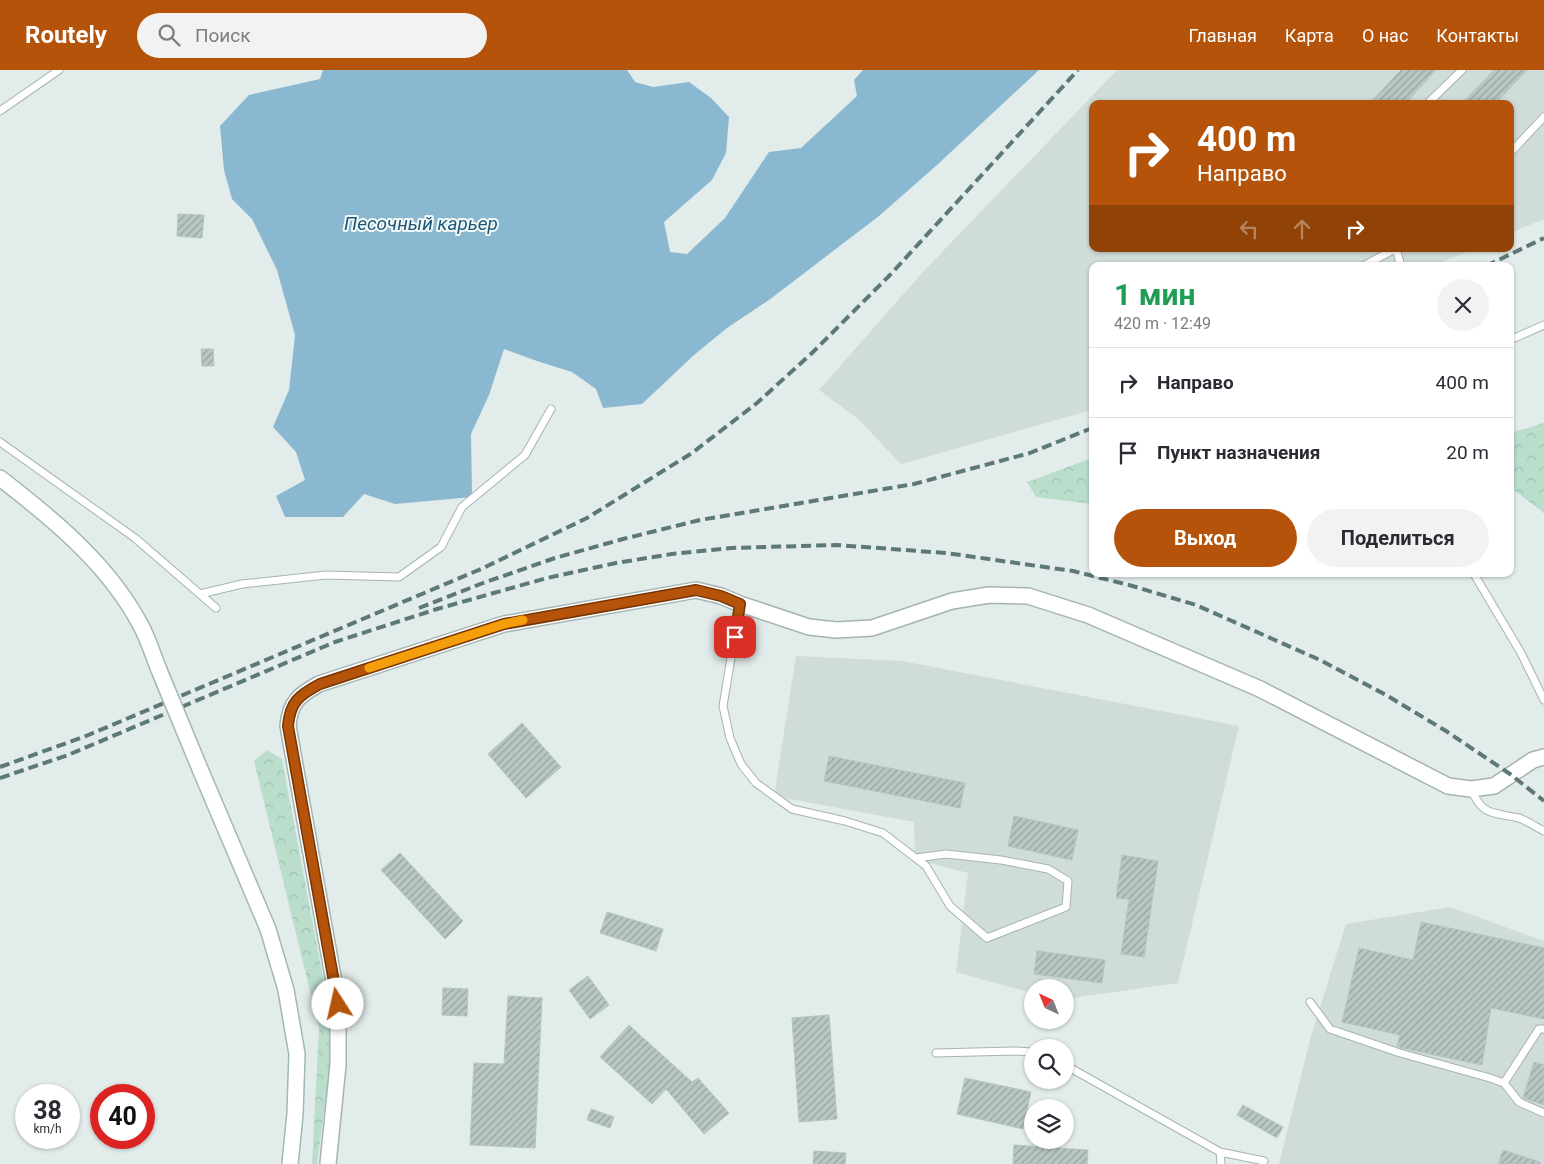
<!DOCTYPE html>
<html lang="ru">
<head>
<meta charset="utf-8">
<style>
  body { margin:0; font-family:Roboto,sans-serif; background:#f2f2f3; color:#2b2b33; height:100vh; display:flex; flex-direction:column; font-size:19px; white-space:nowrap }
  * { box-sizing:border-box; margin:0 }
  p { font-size:16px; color:#7c7c81 }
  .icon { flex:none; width:28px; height:28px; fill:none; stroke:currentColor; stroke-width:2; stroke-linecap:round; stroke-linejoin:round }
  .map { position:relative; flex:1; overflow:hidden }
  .side { position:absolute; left:1089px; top:192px; width:425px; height:315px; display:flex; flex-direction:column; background:#fff; border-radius:10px; box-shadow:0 1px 4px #0004 }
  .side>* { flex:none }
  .hud { position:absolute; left:1089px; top:30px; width:425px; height:152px; border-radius:10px; box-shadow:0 1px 4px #0004; background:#b45309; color:#fff; overflow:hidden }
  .needle { width:32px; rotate:317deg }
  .controls { position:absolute; left:1024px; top:909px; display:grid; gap:10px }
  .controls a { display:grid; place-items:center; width:50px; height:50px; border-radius:50%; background:#fff; box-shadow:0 1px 4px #0004; font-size:25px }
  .speed { position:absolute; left:15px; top:1014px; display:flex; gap:10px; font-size:25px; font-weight:700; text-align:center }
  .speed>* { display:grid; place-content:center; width:65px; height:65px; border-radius:50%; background:#fff; box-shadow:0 1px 4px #0004; line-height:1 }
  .speed small { font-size:12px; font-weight:400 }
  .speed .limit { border:8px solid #d22; background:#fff; color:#111 }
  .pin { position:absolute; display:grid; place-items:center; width:42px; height:42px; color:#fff; margin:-21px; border-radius:10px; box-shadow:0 2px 8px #0006 }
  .me { position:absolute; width:55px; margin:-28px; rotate:350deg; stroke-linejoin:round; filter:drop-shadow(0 0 4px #0008) }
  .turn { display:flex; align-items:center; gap:18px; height:105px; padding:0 25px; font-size:22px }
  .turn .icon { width:65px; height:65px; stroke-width:2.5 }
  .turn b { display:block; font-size:35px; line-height:42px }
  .lanes { display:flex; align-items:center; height:48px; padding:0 25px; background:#0003; justify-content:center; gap:25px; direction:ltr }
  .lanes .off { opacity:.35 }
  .round { display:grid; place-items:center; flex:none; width:52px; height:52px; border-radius:26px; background:#f2f2f3 }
  .head { display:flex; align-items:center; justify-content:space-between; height:85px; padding:0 25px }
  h1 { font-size:30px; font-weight:700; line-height:38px; color:#1e9e55 }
  .cta { display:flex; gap:10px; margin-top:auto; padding:10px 25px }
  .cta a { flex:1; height:58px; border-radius:30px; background:#b45309; color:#fff; font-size:20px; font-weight:700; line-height:58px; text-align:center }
  .cta a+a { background:#f2f2f3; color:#2b2b33 }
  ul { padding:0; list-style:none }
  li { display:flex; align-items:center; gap:15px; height:70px; padding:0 25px; border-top:1px solid #e1e1e2 }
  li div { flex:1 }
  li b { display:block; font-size:19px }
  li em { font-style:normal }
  header { display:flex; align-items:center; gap:30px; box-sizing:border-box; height:70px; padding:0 25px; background:#b45309; color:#fff }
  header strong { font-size:24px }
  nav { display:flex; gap:28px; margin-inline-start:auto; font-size:18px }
  .search { width:350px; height:45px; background:#f2f2f3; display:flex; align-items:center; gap:12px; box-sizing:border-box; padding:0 18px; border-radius:28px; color:#7c7c81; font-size:19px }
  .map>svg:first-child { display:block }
</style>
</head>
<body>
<header>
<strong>Routely</strong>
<div class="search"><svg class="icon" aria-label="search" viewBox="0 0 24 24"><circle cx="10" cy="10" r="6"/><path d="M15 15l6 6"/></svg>Поиск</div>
<nav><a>Главная</a><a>Карта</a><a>О нас</a><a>Контакты</a></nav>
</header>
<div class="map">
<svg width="1544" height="1094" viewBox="0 0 1544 1094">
  <defs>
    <pattern id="forest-crowns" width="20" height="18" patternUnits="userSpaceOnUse" patternTransform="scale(1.25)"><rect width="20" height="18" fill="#bbdecc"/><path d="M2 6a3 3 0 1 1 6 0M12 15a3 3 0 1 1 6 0" fill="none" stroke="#a0c0b0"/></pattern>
    <pattern id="building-hatch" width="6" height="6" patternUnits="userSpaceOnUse" patternTransform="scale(1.25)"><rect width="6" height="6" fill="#b8c7c4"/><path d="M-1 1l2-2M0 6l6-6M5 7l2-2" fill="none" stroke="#95a3a0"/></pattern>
  </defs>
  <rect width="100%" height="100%" fill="#e2ecea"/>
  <path fill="#d0dcd9" d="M1117 0H1544V149L1510 163V34H1092V179H1473L1433 196H1092V340L901 394 858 349 819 320 923 202Z
    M796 586 902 591 1239 656 1178 913 1065 929V918H1032V923L956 902 968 803 915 789 914 752 774 726Z
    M1450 837 1544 871V1094H1279L1311 966 1346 854Z"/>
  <path fill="url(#forest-crowns)" d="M1544 353V443L1510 417V363Z
    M1092 388V434L1036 427 1027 412Z
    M267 680 282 689 330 945 331 990 317 1094H312L319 958 254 691Z"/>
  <path fill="#8ab8d1" d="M323 0H627L635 12 653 17 689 12 711 28 729 47 726 83 712 110 664 152 670 182 687 184 725 148 769 82 801 78 857 26 854 10 863 0H1039L937 95 879 146 769 230 727 258 694 285 642 334 603 338 596 319 572 302 537 291 504 279 489 325 471 364 472 427 395 434 364 424 343 447H285L276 426 305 410 296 382 273 357 289 320 295 265 277 200 252 149 232 129 224 100 220 56 249 25 320 9Z"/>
  <path fill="url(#building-hatch)" stroke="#b5c6c2" d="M1401 0H1436L1405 34H1369Z
    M1494 0H1527L1495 34H1461Z
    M178 144 204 145 202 168 177 166Z
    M201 279H213L214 296H202Z
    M522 653 561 697 526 728 488 684Z
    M829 686 965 713 960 738 824 711Z
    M1014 746 1078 760 1072 790 1008 776Z
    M400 783 463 851 445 869 381 800Z
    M1122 785 1158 791 1144 887 1121 884 1129 829 1116 828Z
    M607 842 663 859 656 881 600 863Z
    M1421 852 1544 878V949L1491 938 1482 995 1402 978 1397 976 1400 965 1342 952 1359 878 1413 890Z
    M1037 881 1105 890 1102 913 1034 904Z
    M588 906 609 935 590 949 569 920Z
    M443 918 468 919 467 946 442 945Z
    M508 926 542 928 535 1078 470 1075 474 993 504 994Z
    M829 945 837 1049 799 1052 792 948Z
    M629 955 692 1012 698 1008 729 1043 704 1064 666 1019 652 1034 600 987Z
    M1534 992 1544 995V1035L1523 1028Z
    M965 1008 1031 1022 1023 1059 957 1044Z
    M1243 1035 1283 1057 1277 1068 1237 1045Z
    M591 1039 614 1047 610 1058 587 1050Z
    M1014 1075 1088 1080 1087 1094H1013Z
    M1503 1080 1540 1092V1094H1498Z
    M814 1081 846 1083 845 1094H813Z"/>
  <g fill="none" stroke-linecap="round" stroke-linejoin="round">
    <g stroke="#a5b4b2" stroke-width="9">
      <path id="service" d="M1427 34 1462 0
        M0 41 59 0
        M1510 83 1544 47
        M1396 179 1401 196
        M1363 196 1395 179
        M1510 270 1544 255
        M0 372 135 468 216 538
        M1474 504 1521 583 1544 630
        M200 524 242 514 326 505 399 507 441 477 462 437 525 385 551 339
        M740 534 723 636 730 668 741 694 756 713 792 739 845 751 883 763 926 796 950 836 987 868 1066 837 1068 811 1048 799 1001 790 946 784 916 788
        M1471 719C1483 747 1493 742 1519 748 1527 751 1536 757 1544 761
        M1310 932 1330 959 1400 983 1490 1008 1504 1013 1539 959H1544
        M936 983 1014 981 1032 982
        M1065 995 1220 1082 1221 1094
        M1504 1013 1519 1032 1544 1043
        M1220 1082 1264 1091"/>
    </g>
    <g stroke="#a5b4b2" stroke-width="18">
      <path id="tertiary" d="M328 1094 338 995V934L288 656C290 632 299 625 319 614L504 554 696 520 721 526 740 534 809 557 836 560 872 558 952 531 989 525 1028 526 1088 545 1260 619 1448 716 1471 719 1494 716 1533 690 1544 687"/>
    </g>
    <g stroke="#a1b8b5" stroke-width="18">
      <path id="secondary" d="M0 408C53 449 108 494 140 554 148 568 153 585 159 600
        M200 699 268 859 286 920 297 984 295 1044 290 1094"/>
    </g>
    <use href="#service" stroke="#fff" stroke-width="7"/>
    <use href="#tertiary" stroke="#fff" stroke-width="15"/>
    <use href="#secondary" stroke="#fff" stroke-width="15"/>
    <path stroke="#5d7977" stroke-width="4" stroke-dasharray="10 5" stroke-linecap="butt" d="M1486 196 1544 168
      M419 538 483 513 555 488 623 469 700 450 914 414 1030 383 1092 358
      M0 697 86 666 481 499 587 448 692 383 757 333 812 283 890 205 1078 0
      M0 708 68 685 335 572 437 539 547 508 616 493 672 484 731 478 837 475 946 483 1073 501 1129 515 1196 535 1320 590 1386 625 1446 661 1510 704 1544 731"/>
    <g stroke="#a1b8b5" stroke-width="18" stroke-linecap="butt">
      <path id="secondary-bridge" d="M159 600 200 699"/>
    </g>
    <use href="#secondary-bridge" stroke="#fff" stroke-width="15"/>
  </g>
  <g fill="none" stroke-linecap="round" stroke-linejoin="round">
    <g stroke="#753606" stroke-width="12">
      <path id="route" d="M338 934 288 656C290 632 299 625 320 614L504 554 696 520 721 526 740 534 735 567"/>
    </g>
    <use href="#route" stroke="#b45309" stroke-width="9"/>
    <path stroke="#f59e0b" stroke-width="9" d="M369 598 504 554 523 550"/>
  </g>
  <g text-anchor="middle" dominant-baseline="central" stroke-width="4" stroke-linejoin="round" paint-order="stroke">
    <g font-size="19" font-style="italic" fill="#1c577a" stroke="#f3f9f7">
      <text x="421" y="153">Песочный карьер</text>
    </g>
  </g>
</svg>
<div class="controls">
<a><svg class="needle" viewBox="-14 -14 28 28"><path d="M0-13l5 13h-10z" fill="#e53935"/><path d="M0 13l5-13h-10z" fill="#7c7c81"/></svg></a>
<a><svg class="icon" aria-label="search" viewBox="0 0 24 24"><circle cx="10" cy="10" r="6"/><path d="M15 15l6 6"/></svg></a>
<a><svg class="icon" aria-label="layers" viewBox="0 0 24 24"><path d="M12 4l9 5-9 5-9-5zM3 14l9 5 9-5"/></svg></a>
</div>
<div class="speed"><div>38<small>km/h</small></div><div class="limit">40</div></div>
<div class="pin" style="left:735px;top:567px;background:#d93025"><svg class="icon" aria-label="arrive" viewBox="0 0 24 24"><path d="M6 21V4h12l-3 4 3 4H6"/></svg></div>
<svg class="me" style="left:338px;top:934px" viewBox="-20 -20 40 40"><circle r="19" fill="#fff"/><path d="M0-13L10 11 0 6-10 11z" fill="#b45309"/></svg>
<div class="hud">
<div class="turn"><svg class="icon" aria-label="right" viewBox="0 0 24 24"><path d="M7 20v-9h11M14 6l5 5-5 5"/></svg><div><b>400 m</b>Направо</div></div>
<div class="lanes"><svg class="icon off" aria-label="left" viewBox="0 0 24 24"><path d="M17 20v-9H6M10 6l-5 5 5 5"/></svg><svg class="icon off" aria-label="ahead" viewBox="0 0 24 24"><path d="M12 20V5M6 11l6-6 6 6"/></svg><svg class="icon" aria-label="right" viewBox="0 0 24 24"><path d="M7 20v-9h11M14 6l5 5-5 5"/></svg></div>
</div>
<section class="side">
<div class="head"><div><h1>1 мин</h1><p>420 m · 12:49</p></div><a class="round"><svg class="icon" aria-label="close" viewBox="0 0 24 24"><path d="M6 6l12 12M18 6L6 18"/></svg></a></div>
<ul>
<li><svg class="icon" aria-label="right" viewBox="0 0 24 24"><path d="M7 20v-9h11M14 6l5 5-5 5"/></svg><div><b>Направо</b></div><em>400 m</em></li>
<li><svg class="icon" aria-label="arrive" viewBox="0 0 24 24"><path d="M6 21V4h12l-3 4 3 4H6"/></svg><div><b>Пункт назначения</b></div><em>20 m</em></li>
</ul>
<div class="cta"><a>Выход</a><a>Поделиться</a></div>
</section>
</div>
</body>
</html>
